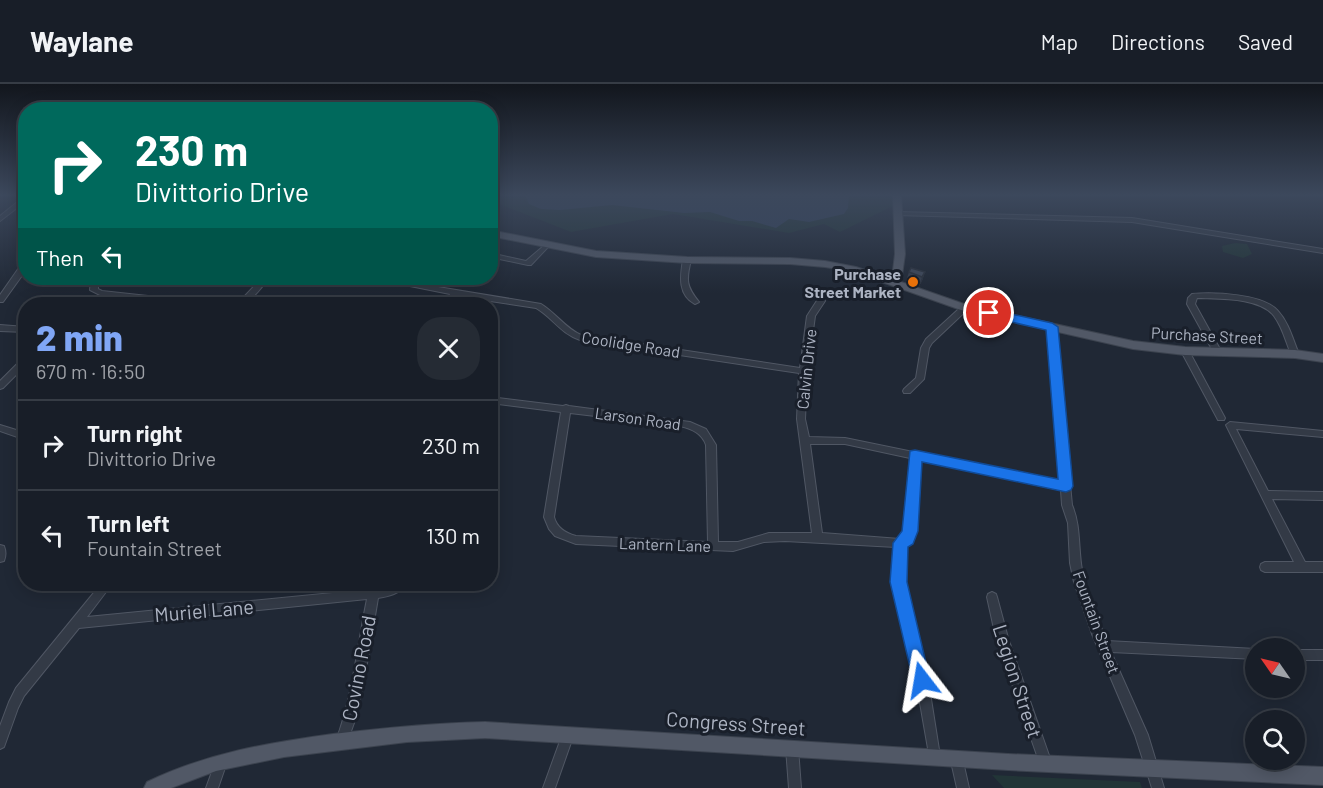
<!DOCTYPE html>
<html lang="en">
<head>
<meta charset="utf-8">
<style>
  body { margin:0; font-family:Barlow,sans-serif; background:#252b34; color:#f1f3f6; height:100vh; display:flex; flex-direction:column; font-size:22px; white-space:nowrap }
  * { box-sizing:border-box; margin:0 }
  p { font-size:20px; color:#9fa2a8 }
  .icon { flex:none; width:33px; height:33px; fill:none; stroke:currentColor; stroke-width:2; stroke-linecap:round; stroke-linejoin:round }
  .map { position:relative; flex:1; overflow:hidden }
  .drawer { position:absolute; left:18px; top:213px; width:480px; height:294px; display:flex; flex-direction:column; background:#181e28; border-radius:24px; box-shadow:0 3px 15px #0003,0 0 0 2px #363c45 }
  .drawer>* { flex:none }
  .hud { position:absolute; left:18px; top:18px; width:480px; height:183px; border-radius:24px; box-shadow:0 3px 15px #0003,0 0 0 2px #363c45; background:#00695c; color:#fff; overflow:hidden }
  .needle { width:39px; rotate:304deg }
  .buttons { position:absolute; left:1245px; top:554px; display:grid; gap:12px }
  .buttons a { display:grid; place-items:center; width:60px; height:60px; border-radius:50%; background:#181e28; box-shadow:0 3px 15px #0003,0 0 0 2px #363c45; font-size:30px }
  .pin { position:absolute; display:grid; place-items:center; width:51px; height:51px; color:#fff; margin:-26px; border:3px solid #fff; border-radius:50%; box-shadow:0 2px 6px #0007 }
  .me { position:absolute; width:66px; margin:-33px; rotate:346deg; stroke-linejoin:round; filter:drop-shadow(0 0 4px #0008) }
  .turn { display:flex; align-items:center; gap:21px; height:126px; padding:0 18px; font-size:27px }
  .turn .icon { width:78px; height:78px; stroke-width:2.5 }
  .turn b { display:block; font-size:42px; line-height:51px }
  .then { display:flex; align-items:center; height:57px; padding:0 18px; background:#0003; gap:12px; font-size:22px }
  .round { display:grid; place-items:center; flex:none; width:63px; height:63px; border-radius:24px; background:#252b34 }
  .head { display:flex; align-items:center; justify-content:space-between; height:102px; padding:0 18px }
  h1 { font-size:36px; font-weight:800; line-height:45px; color:#80a6f5 }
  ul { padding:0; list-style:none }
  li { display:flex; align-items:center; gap:18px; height:90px; padding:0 18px; border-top:2px solid #363c45 }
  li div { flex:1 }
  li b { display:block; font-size:22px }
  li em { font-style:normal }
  header { display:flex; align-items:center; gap:36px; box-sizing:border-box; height:84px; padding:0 30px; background:#181e28; border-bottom:2px solid #363c45 }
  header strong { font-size:28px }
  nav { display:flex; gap:33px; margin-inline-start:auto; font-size:21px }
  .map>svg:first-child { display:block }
</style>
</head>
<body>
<header>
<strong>Waylane</strong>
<nav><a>Map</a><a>Directions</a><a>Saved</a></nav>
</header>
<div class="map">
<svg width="1323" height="704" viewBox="0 0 1323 704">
  <rect width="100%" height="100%" fill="#202835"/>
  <path fill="#223537" d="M490 111H901V118L840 148 824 140 789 149 673 130 571 148 491 117Z
    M1235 159 1247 160 1252 170 1243 174 1223 168 1222 162Z
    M992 691 1140 698 1142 704H1004Z"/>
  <path fill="#33425d" d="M525 111H849L848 124 844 130 809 138 789 135 776 144 752 137H739L710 128 684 129 612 121 560 126 541 125 529 120Z"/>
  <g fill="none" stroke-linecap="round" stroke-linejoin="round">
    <g stroke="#505764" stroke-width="2">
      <path id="minor" d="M26 111V117L0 137V132Z
        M898 128 1132 134 1323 165V169L1132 138 896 131 895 130Z
        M546 160 549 162 548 163 531 181H528L490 173V169L526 177Z
        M687 174 691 176C686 196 686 202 699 218L695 220C678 211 680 193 683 176Z
        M23 178H26V186L3 218H0V211Z
        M91 194H98V205L102 207 203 218 207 220H186L100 211 90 206Z
        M262 194H269C259 206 251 220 235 220V218L243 214Z
        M377 194H388L432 202 439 194H445L438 203 541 220C556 229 565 244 581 251L800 284 807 232 818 215H824L825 217 815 232 807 290 805 335 809 353 845 354 1060 398 1048 243 1052 240 1055 241 1072 421C1081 442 1078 464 1082 486 1085 510 1097 534 1107 557L1256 565V575L1111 568 1148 651 1164 704H1152L1135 651 1092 550 1074 498 1070 479 1068 439 1062 421 1061 406 919 376 915 447 912 458 906 461 903 498 928 596 940 672 938 676 934 678 930 676 916 596 893 498 896 463 785 457 764 458 733 467 576 460 555 452 549 445 544 433 561 328 490 319V313L563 322 566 321 569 322 690 338 706 345 716 361 718 458H738L769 449H812L797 335 799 289 580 256C560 249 553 234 536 224L457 212 450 220H444L450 210 380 196H377ZM570 329 680 342C692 345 702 349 706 361L708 458 576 452C565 449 557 444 554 433ZM810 360H845L910 374 904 452 900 455 822 449Z
        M1192 210C1214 208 1264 210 1278 227 1289 239 1293 256 1299 270L1298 272H1292C1286 259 1283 244 1274 232 1260 213 1218 215 1197 214L1195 220 1221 267 1220 269H1214L1187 220 1188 214Z
        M962 222H968L969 224 932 259 929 264 924 295 910 309H904L903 307 904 305 916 294 921 264 926 255Z
        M0 241 26 243V248L0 247Z
        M1185 264 1189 267 1225 334 1224 336H1218L1217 334 1181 267Z
        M26 273V281L3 304 0 305V297L23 274Z
        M1230 338 1323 347V353L1236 345 1268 407 1323 408V416L1272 415 1305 478H1323V488H1265L1261 486 1260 483 1261 480 1265 478H1294L1226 341Z
        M0 341 26 349V356L0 347Z
        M0 461 4 462C6 467 6 472 4 477L0 478Z
        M101 500H112L87 533 373 505C385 503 395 499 406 500 400 510 389 512 378 514L363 603 354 639 346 661 342 663 338 661 336 657C353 611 357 563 367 515L79 544 24 612 18 624 4 663 0 665V642L9 618 16 604Z
        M992 508 996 510 997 513 1008 554 1052 680 1050 684 1046 686 1042 684 1040 680 996 554 987 513 988 510Z
        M1294 566H1323V576H1294Z
        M568 644 572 646 574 650 555 704H543L564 646Z
        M792 658 796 660 798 664 801 704H789L786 664 788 660Z
        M956 667 960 669 962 673 969 704H957L950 673 952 669Z
        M221 672 225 674 227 678 218 704H206L217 674Z"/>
    </g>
    <g stroke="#3c434f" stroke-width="2">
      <path id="major" d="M893 111H901L905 170 901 198 967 221 1133 257 1185 263 1295 266 1323 270V278L1295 274 1185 271 1133 265 961 226 851 187 825 183 790 180 687 179 596 173 490 152V146L596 167 687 173 790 174 825 177 856 183 892 195 895 170Z
        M485 638 1008 670 1323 683V701L1008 686 485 654 407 658 284 673 216 687 171 704H144L147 698C207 669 268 659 333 650 384 644 434 639 485 638Z"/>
    </g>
    <use href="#minor" fill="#333a46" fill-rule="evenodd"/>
    <use href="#major" fill="#515866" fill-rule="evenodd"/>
  </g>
  <path fill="#353d4c" d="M909 188H925L922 197 919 202 906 197Z"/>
  <path fill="#2b323e" d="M925 188 922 197 919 202 922 193Z"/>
  <path fill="#3e4758" stroke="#2b323e" stroke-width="1.5" d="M911 184 925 188 922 193 909 188Z"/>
  <linearGradient id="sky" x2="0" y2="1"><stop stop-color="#12161d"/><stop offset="0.53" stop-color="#3c485c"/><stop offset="1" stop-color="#3c485c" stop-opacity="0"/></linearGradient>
  <rect width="1323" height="209" fill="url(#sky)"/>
  <path fill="#1a73e8" stroke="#114b97" stroke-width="1.5" d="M989 225 1052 239 1058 243 1073 402 1071 406 1066 408 922 378 918 447 913 460 908 463 907 498 930 596 928 602 922 605 915 602 913 596 890 498 893 459 902 447 910 367 915 366 1058 395 1046 246 985 232V226Z"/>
  <circle fill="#e8710a" stroke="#191f2a" stroke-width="2" cx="913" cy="198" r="6"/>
  <g text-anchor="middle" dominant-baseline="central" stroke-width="6" stroke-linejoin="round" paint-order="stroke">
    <g font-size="16" font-weight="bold" fill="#adb4c3" stroke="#191f2a" text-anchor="end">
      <text x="901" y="189">Purchase<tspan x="901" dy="18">Street Market</tspan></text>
    </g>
    <g font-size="16" fill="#adb4c3" stroke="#191f2a">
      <text transform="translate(1207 251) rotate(3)">Purchase Street</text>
      <text transform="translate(631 260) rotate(9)">Coolidge Road</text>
      <text transform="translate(806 285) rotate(-84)">Calvin Drive</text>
      <text transform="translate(638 334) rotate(8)">Larson Road</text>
      <text transform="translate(665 460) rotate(2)">Lantern Lane</text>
      <text transform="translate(1097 538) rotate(70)">Fountain Street</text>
    </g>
    <g font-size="20" fill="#adb4c3" stroke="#191f2a">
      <text transform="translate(204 526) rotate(-5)">Muriel Lane</text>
      <text transform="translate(358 584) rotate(-79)">Covino Road</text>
      <text transform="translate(1018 597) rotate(72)">Legion Street</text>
      <text transform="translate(736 639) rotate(4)">Congress Street</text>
    </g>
  </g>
</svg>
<div class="buttons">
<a><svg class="needle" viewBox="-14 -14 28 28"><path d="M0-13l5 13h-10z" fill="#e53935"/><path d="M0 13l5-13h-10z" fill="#9fa2a8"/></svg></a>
<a><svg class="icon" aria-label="search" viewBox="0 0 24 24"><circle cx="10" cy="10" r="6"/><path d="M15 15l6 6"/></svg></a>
</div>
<div class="pin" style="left:989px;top:229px;background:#d93025"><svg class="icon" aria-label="arrive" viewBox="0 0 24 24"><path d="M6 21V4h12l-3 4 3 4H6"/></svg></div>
<svg class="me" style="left:922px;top:596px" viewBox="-20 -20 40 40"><path d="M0-17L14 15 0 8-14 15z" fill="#1a73e8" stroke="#fff" stroke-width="4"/></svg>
<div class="hud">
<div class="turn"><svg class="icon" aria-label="right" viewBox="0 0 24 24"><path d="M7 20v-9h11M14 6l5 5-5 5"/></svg><div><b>230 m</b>Divittorio Drive</div></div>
<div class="then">Then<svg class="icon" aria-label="left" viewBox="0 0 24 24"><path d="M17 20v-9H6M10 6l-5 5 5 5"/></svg></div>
</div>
<section class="drawer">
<div class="head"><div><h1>2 min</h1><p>670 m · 16:50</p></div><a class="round"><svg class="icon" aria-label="close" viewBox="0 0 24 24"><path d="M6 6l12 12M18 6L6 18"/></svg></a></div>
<ul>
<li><svg class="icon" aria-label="right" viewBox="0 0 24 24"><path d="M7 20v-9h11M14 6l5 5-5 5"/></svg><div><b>Turn right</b><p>Divittorio Drive</p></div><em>230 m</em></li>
<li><svg class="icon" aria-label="left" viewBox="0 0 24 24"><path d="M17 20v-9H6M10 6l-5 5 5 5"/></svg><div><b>Turn left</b><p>Fountain Street</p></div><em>130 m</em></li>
</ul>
</section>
</div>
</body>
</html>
